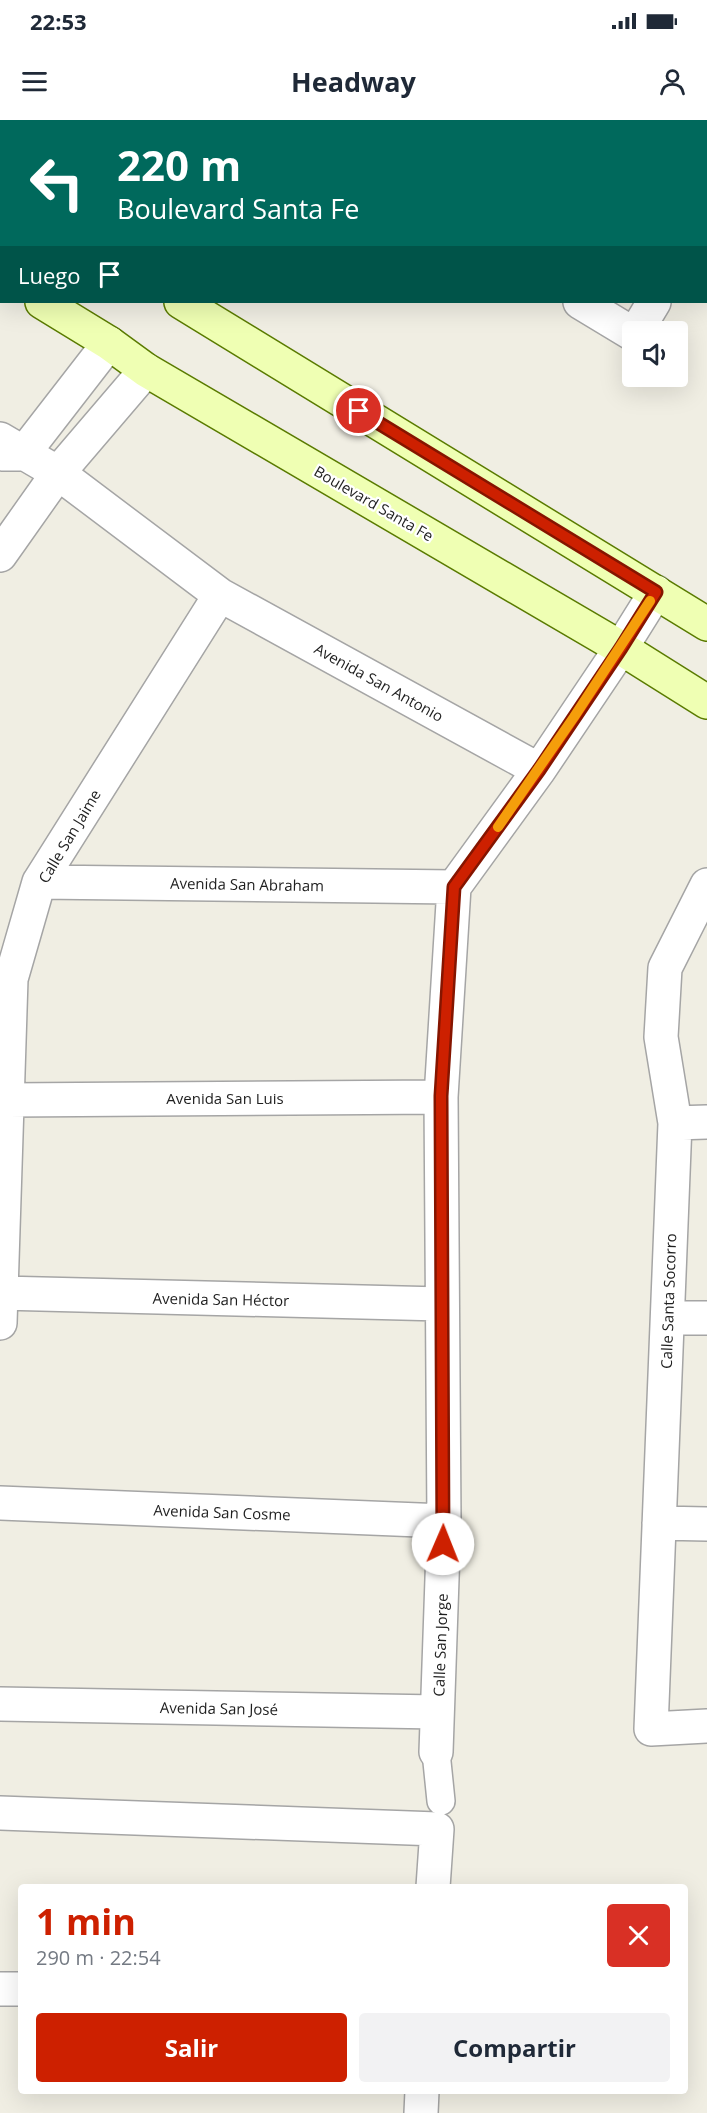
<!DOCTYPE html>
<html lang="es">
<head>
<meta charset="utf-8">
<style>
  body { margin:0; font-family:"Open Sans",sans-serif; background:#f2f2f3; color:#1f2937; height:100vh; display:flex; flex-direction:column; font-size:22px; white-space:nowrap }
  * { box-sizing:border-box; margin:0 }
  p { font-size:20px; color:#747a83 }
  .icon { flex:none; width:33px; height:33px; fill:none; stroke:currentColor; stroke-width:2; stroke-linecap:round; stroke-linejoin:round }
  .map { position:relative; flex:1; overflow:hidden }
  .side { position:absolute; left:18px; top:1764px; width:670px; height:210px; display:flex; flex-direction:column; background:#fff; border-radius:6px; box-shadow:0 6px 24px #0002 }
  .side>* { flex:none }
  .banner { position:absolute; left:0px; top:0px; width:708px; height:183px; box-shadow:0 6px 24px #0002; background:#00695c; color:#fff; overflow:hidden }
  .fabs { position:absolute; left:622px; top:201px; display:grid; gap:12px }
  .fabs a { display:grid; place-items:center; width:66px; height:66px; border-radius:6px; background:#fff; box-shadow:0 6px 24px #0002; font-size:30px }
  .pin { position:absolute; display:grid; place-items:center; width:51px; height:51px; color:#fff; margin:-26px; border:3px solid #fff; border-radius:50%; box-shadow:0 2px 6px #0007 }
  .me { position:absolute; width:66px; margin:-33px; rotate:1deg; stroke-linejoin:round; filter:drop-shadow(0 0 4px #0008) }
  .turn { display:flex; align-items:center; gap:21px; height:126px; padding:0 18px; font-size:27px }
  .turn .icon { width:78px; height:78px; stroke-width:2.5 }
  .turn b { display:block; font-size:42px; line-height:51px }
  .then { display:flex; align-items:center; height:57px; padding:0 18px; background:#0003; gap:12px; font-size:22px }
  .round { display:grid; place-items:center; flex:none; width:63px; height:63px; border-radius:6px; background:#f2f2f3 }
  .summary { display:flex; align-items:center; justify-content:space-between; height:102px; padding:0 18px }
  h1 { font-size:36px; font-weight:700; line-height:45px; color:#cd2000 }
  .primary-button { display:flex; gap:12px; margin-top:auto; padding:12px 18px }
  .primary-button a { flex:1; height:69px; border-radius:6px; background:#cd2000; color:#fff; font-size:24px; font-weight:700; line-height:69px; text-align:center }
  .primary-button a+a { background:#f2f2f3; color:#1f2937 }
  .status { display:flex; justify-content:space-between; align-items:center; height:42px; padding:0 30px; background:#fff; direction:ltr }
  .status svg { height:16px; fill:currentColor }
  header { display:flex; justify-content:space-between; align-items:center; height:78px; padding:0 18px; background:#fff; font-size:27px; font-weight:700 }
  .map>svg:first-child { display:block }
</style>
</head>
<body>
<div class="status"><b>22:53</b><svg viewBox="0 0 49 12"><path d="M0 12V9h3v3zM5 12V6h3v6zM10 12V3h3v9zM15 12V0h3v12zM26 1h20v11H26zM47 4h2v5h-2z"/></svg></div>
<header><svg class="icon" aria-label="menu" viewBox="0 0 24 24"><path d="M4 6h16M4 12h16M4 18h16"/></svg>Headway<svg class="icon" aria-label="person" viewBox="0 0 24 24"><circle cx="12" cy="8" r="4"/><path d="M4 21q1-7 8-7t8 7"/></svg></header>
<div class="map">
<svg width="707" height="1993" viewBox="0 0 707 1993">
  <rect width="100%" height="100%" fill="#f0eee3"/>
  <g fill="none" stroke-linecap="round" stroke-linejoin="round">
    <g stroke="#a5a5a5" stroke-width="30">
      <path id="pedestrian" d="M436 1632 441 1681"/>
    </g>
    <g stroke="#a5a5a5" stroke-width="36">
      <path id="minor" d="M284 0 287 2
        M667 0 670 2
        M706 25 707 26
        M706 95 707 94
        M580 182 633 214
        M636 212 654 182
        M0 319 58 353 220 475 539 650
        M3 334H23L109 223
        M0 435 58 353 146 250
        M39 762 454 767
        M707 765 665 848 661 917 675 1003 651 1609 707 1606
        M8 980 441 977
        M675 1003 707 1002
        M1 1173 441 1184
        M668 1198H707
        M0 1203 11 859 39 762 220 475
        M0 1383 444 1401
        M659 1403 707 1404
        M0 1584 437 1592
        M436 1632 444 1401 441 977 454 767 539 650 621 528 656 472
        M0 1693 437 1709 433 1767
        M0 1869H21
        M421 1993 422 1971"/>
    </g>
    <g stroke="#5a7b00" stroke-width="36">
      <path id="secondary" d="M0 71 2 72
        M0 156 2 157
        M42 182 109 223 146 250 621 528 707 582
        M181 182 707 504"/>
    </g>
    <use href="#pedestrian" stroke="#fff" stroke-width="27"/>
    <use href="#minor" stroke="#fff" stroke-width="33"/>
    <use href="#secondary" stroke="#efffb3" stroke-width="33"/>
  </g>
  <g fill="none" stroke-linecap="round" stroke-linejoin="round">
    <g stroke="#851500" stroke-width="15">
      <path id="route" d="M359 291 656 472 621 528 539 650 454 767 441 976 443 1424"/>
    </g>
    <use href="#route" stroke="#cd2000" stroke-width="10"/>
    <path stroke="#f59e0b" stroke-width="10" d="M498 707 574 597 650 481"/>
  </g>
  <g text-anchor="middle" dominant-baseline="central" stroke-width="4.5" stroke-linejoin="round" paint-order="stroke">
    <g font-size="15" fill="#1e1e1e" stroke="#fff">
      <text transform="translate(374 383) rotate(30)">Boulevard Santa Fe</text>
      <text transform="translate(379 562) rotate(29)">Avenida San Antonio</text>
      <text transform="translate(69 716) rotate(-59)">Calle San Jaime</text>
      <text transform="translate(247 764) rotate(1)">Avenida San Abraham</text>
      <text x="225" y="978">Avenida San Luis</text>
      <text transform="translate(221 1179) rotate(1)">Avenida San Héctor</text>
      <text transform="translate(668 1181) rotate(-88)">Calle Santa Socorro</text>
      <text transform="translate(222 1392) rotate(2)">Avenida San Cosme</text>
      <text transform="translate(440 1525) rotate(-88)">Calle San Jorge</text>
      <text transform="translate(219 1588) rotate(1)">Avenida San José</text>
    </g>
  </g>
</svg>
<div class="fabs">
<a><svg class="icon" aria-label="sound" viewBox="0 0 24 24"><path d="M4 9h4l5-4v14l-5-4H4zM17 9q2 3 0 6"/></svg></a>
</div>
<div class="pin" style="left:359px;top:291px;background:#d93025"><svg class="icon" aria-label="arrive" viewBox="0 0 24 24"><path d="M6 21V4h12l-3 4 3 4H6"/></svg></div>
<svg class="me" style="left:443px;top:1424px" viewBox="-20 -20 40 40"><circle r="19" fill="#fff"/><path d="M0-13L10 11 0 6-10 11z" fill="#cd2000"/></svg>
<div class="banner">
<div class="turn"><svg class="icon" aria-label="left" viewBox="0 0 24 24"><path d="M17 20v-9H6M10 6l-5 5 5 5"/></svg><div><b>220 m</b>Boulevard Santa Fe</div></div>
<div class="then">Luego<svg class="icon" aria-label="arrive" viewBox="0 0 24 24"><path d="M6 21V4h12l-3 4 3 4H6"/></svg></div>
</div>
<section class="side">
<div class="summary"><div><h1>1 min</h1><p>290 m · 22:54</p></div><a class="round" style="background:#d93025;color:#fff"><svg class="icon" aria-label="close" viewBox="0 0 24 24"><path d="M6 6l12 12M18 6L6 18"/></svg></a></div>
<div class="primary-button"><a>Salir</a><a>Compartir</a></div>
</section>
</div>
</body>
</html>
